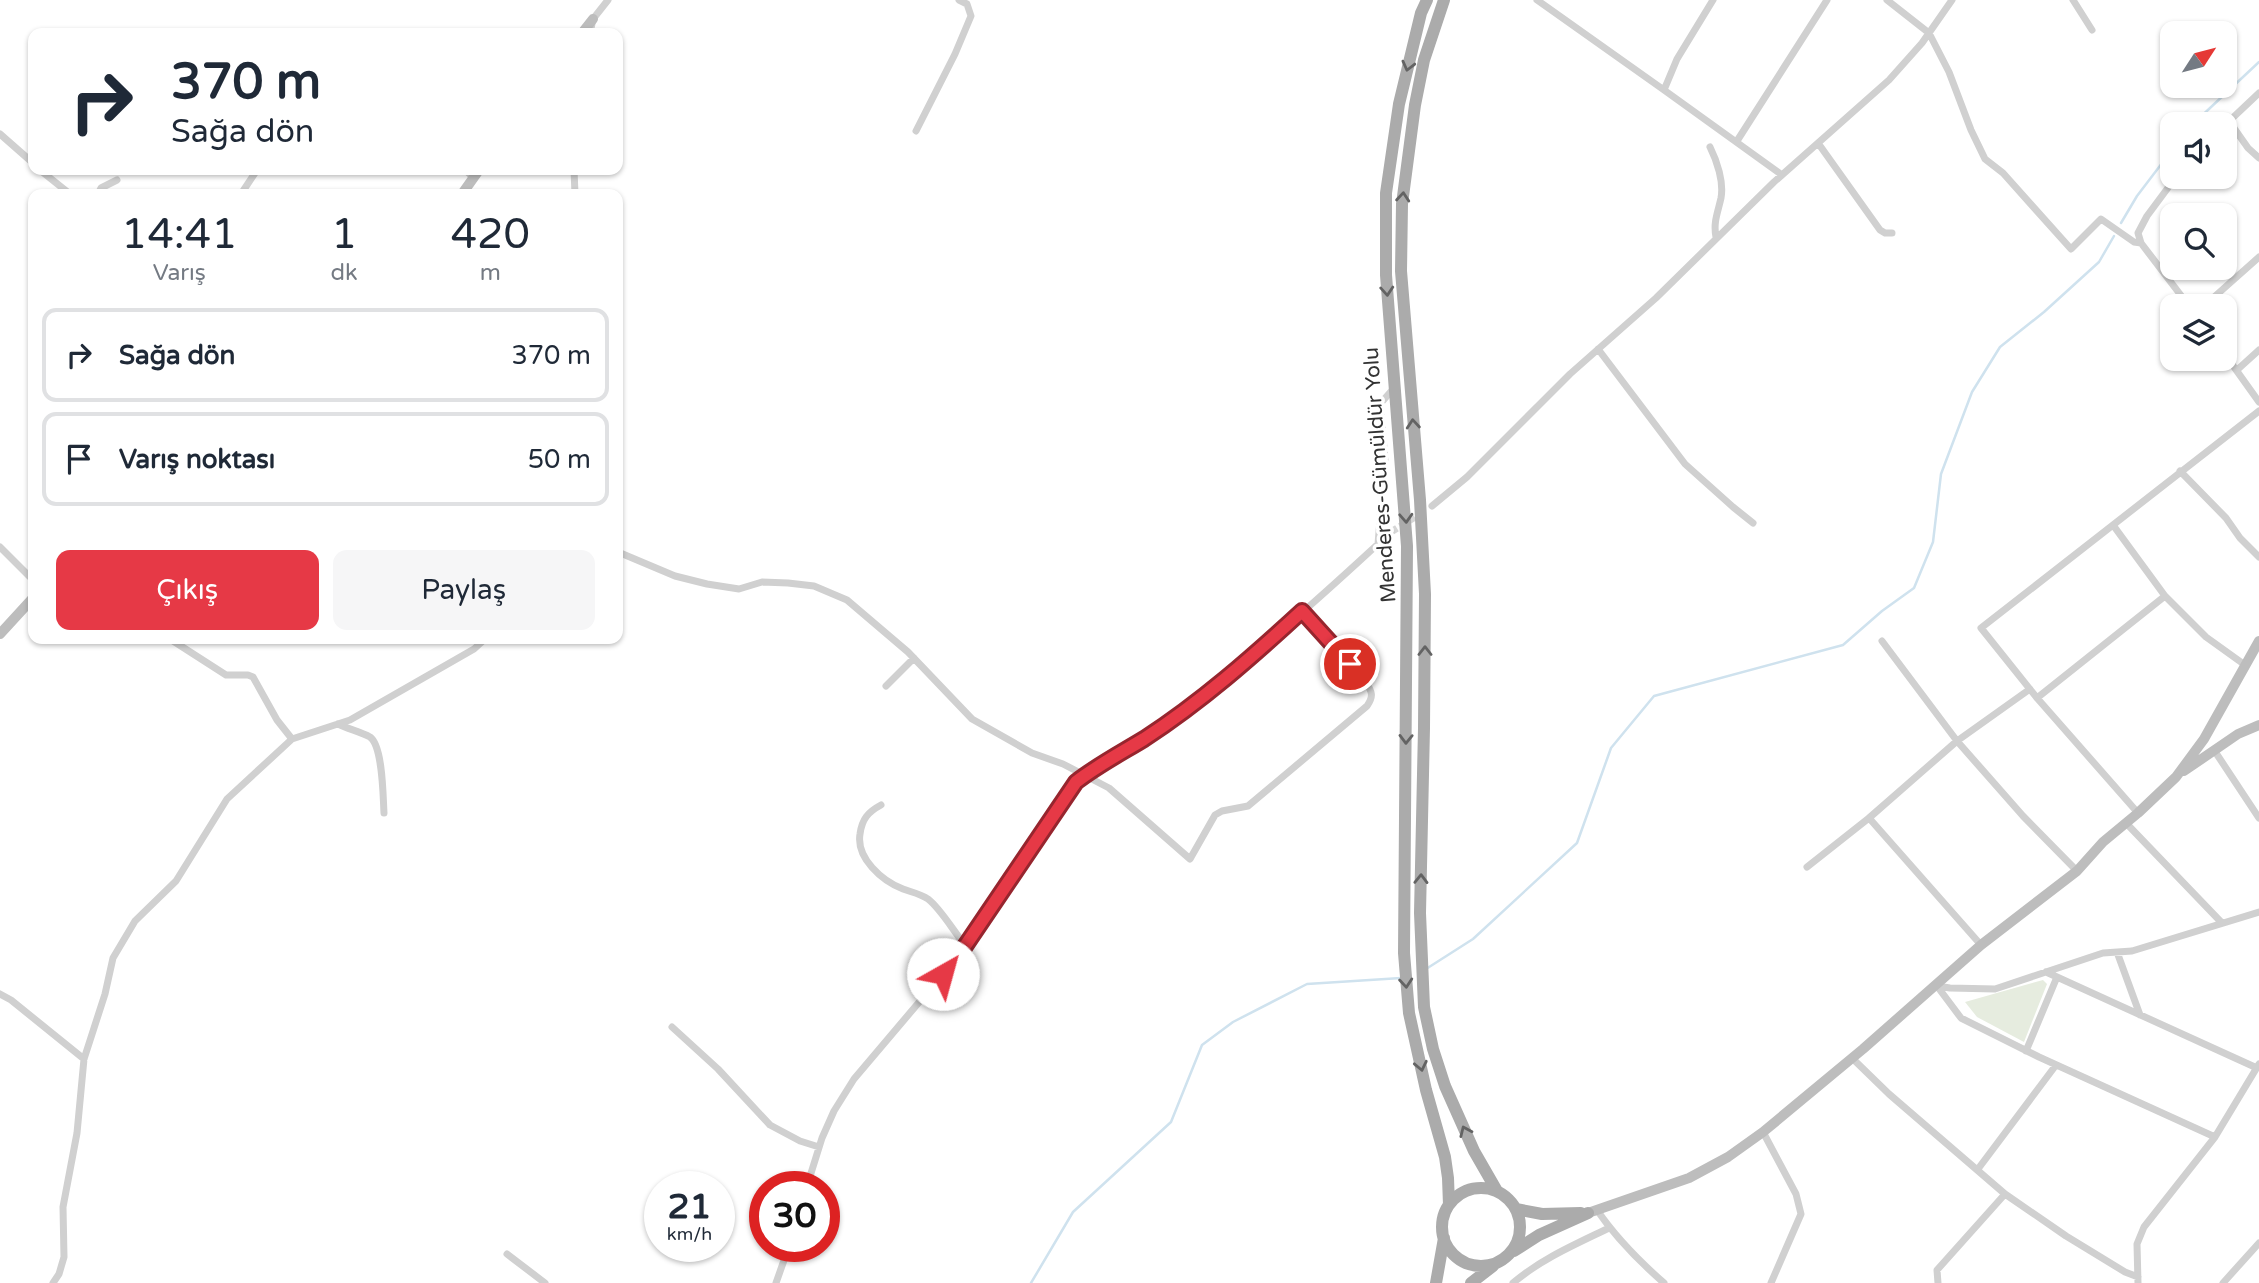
<!DOCTYPE html>
<html lang="tr">
<head>
<meta charset="utf-8">
<style>
  body { margin:0; font-family:"Varela Round",sans-serif; background:#f6f6f7; color:#1f2937; height:100vh; display:flex; flex-direction:column; font-size:26px; white-space:nowrap }
  * { box-sizing:border-box; margin:0 }
  p { font-size:23px; color:#747a83 }
  .icon { flex:none; width:38px; height:38px; fill:none; stroke:currentColor; stroke-width:2; stroke-linecap:round; stroke-linejoin:round }
  .map { position:relative; flex:1; overflow:hidden }
  .sheet { position:absolute; left:28px; top:189px; width:595px; height:455px; display:flex; flex-direction:column; background:#fff; border-radius:14px; box-shadow:0 2px 5px #0004 }
  .sheet>* { flex:none }
  .hud { position:absolute; left:28px; top:28px; width:595px; height:147px; border-radius:14px; box-shadow:0 2px 5px #0004; background:#fff; color:#1f2937; overflow:hidden }
  .needle { width:46px; rotate:54deg }
  .controls { position:absolute; left:2160px; top:21px; display:grid; gap:14px }
  .controls a { display:grid; place-items:center; width:77px; height:77px; border-radius:14px; background:#fff; box-shadow:0 2px 5px #0004; font-size:35px }
  .speed { position:absolute; left:644px; top:1171px; display:flex; gap:14px; font-size:35px; font-weight:700; text-align:center }
  .speed>* { display:grid; place-content:center; width:91px; height:91px; border-radius:50%; background:#fff; box-shadow:0 2px 5px #0004; line-height:1 }
  .speed small { font-size:18px; font-weight:400 }
  .speed .limit { border:10px solid #d22; background:#fff; color:#111 }
  .pin { position:absolute; display:grid; place-items:center; width:60px; height:60px; color:#fff; margin:-30px; border:4px solid #fff; border-radius:50%; box-shadow:0 2px 7px #0007 }
  .me { position:absolute; width:77px; margin:-38px; rotate:38deg; stroke-linejoin:round; filter:drop-shadow(0 0 5px #0008) }
  .turn { display:flex; align-items:center; gap:24px; height:147px; padding:0 28px; font-size:32px }
  .turn .icon { width:91px; height:91px; stroke-width:2.5 }
  .turn b { display:block; font-size:49px; line-height:60px }
  .eta { display:flex; justify-content:space-evenly; align-items:center; height:119px; text-align:center }
  .eta b { font-size:42px; font-weight:600; line-height:49px }
  .action { display:flex; gap:14px; margin-top:auto; padding:14px 28px }
  .action a { flex:1; height:80px; border-radius:14px; background:#e63946; color:#fff; font-size:28px; font-weight:600; line-height:80px; text-align:center }
  .action a+a { background:#f6f6f7; color:#1f2937 }
  ul { padding:0; list-style:none }
  li { display:flex; align-items:center; gap:21px; height:94px; margin:0 14px 10px; padding:0 14px; border:4px solid #e0e1e3; border-radius:14px }
  li div { flex:1 }
  li b { display:block; font-size:26px }
  li em { font-style:normal }
  .map>svg:first-child { display:block }
</style>
</head>
<body>
<div class="map">
<svg width="2259" height="1283" viewBox="0 0 2259 1283">
  <rect width="100%" height="100%" fill="#fff"/>
  <path fill="#e6ecdf" d="M2043 980 2047 984 2024 1042 1977 1017 1965 1002Z"/>
  <g fill="none" stroke-linecap="round" stroke-linejoin="round">
    <path stroke="#cfe2ee" stroke-width="2.5" d="M2193 124 2259 62
      M2121 223 2137 196 2172 150
      M1426 969 1473 939 1577 843 1611 748 1654 696 1843 645 1882 611 1914 588 1933 542 1941 474 1972 392 2000 347 2044 312 2099 262 2114 236
      M1031 1283 1073 1212 1171 1122 1202 1045 1233 1022 1307 984 1401 978"/>
    <path stroke="#d6d6d6" stroke-width="7" stroke-dasharray="7 3.5" stroke-linecap="butt" d="M1391 532 1423 512"/>
    <path stroke="#d0d0d0" stroke-width="7" d="M1537 0 1664 90
      M1713 0 1677 59 1664 90 1782 175
      M1887 0 1929 33 1949 72 1971 130 1985 159 2003 173 2071 249 2101 219 2134 242 2141 243
      M2073 0 2092 30
      M590 33 593 19 608 0
      M2229 121 2248 148 2259 158
      M2224 126 2259 93
      M916 131 955 54 971 16 967 4 959 0
      M0 134 33 163
      M1737 141 1827 0
      M1818 143 1880 230 1885 233H1892
      M1710 147C1717 161 1724 182 1721 198 1718 212 1713 222 1716 237
      M40 170 70 194
      M465 170 474 178
      M574 170 575 194
      M2176 177 2147 216 2138 233 2141 243 2189 306
      M98 194 101 188 117 180
      M241 194 257 170
      M2204 306 2259 257
      M1598 349 1685 464 1733 507 1753 523
      M2224 353 2259 402
      M2237 370 2259 350
      M2180 471 2226 518 2240 538 2259 557
      M1432 506 1467 477 1570 374 1656 298 1774 182 1889 80 1922 43 1952 0
      M1378 544 1385 459 1380 404 1394 388
      M0 547 33 580
      M618 552 675 576 707 584 739 589 762 582 788 583 814 586 847 600 908 652 972 719 1032 753 1063 764 1109 788 1190 859 1215 815 1222 811 1248 806 1367 706C1374 696 1372 692 1366 682L1302 611
      M2165 596 2206 637 2245 665
      M170 639 226 675H248L253 677 277 720 292 739
      M1882 641 1957 741 2023 816 2077 871
      M886 686 914 658
      M2037 698 2165 596 2113 525
      M338 724C348 729 361 732 370 737 383 746 383 797 384 813
      M2214 750 2259 818
      M881 805C868 812 862 819 860 834 856 858 882 881 903 889 911 892 921 894 928 899 941 909 954 932 965 945
      M2138 813 2037 698 1981 628 2259 411
      M2126 823 2222 923
      M1807 867 1869 818
      M1981 945 1869 818 1957 741 2030 689
      M2117 952 2140 1015
      M2046 972 2257 1068
      M1937 986 1961 1018 2039 1057 2215 1137 2144 1227 2137 1244 2138 1283
      M1937 986 1950 988 1995 989 2103 953 2132 951 2259 912
      M0 994 11 1000 84 1059
      M672 1027 718 1069 770 1125 800 1141 819 1147
      M2026 1051 2057 977
      M1852 1058 1889 1094 2005 1194 2066 1236 2125 1272 2138 1277
      M1763 1132 1796 1194 1801 1214 1771 1283
      M2215 1137 2259 1064
      M1978 1169 2056 1065
      M807 1186 822 1138 834 1111 854 1079 959 955 1076 782C1109 757 1146 738 1179 713 1253 658 1323 595 1391 532
      M1597 1210C1616 1238 1639 1261 1664 1283
      M507 1254 545 1283
      M53 1283 59 1274 64 1257 63 1207 77 1133 84 1059 105 994 113 958 135 921 176 881 227 799 292 739 350 720 474 649 485 639
      M776 1283 789 1246
      M1513 1283C1541 1259 1576 1244 1609 1228
      M1938 1283 1937 1270 2005 1194
      M2223 1283 2259 1243"/>
    <path stroke="#bdbdbd" stroke-width="10" d="M582 33 593 19
      M462 194 479 170
      M0 634 33 598
      M2184 771 2238 734 2259 725
      M1588 1213 1689 1178 1728 1157 1763 1132 1863 1049 1981 945 2077 871 2103 842 2138 813 2176 777 2204 739 2259 641"/>
    <path stroke="#ababab" stroke-width="12" d="M1427 0 1421 13 1399 104 1386 193V275L1407 546 1404 953 1409 1013 1426 1090 1445 1157 1448 1178 1449 1205
      M1444 0 1424 60 1415 105 1402 204 1401 271 1420 500 1425 594 1424 728 1420 913 1424 1007 1433 1049 1445 1086 1474 1151 1497 1191
      M1442 1227a39 39 0 1 1 78 0a39 39 0 1 1-78 0Z
      M1516 1209 1542 1214 1581 1213
      M1514 1251 1539 1235 1588 1213
      M1436 1283 1444 1238
      M1471 1283 1493 1266"/>
  </g>
  <defs><path id="oneway-chevron" d="M-2-3.5L2.5 0L-2 3.5" fill="none" stroke-width="1.6" stroke-linecap="round" stroke-linejoin="round" transform="scale(1.75)"/></defs>
  <g stroke="#636363">
    <use href="#oneway-chevron" transform="translate(1408 66) rotate(104)"/>
    <use href="#oneway-chevron" transform="translate(1403 197) rotate(-85)"/>
    <use href="#oneway-chevron" transform="translate(1387 291) rotate(86)"/>
    <use href="#oneway-chevron" transform="translate(1413 424) rotate(-95)"/>
    <use href="#oneway-chevron" transform="translate(1406 518) rotate(87)"/>
    <use href="#oneway-chevron" transform="translate(1425 651) rotate(-90)"/>
    <use href="#oneway-chevron" transform="translate(1406 739) rotate(91)"/>
    <use href="#oneway-chevron" transform="translate(1421 879) rotate(-89)"/>
    <use href="#oneway-chevron" transform="translate(1406 983) rotate(85)"/>
    <use href="#oneway-chevron" transform="translate(1421 1066) rotate(78)"/>
    <use href="#oneway-chevron" transform="translate(1465 1131) rotate(-114)"/>
  </g>
  <g fill="none" stroke-linecap="round" stroke-linejoin="round">
    <g stroke="#96252e" stroke-width="18">
      <path id="route" d="M943 974 959 955 1076 782C1098 765 1121 753 1144 739 1201 702 1252 657 1302 611L1350 664"/>
    </g>
    <use href="#route" stroke="#e63946" stroke-width="12"/>
  </g>
  <g text-anchor="middle" dominant-baseline="central" stroke-width="7" stroke-linejoin="round" paint-order="stroke">
    <g font-size="21" fill="#333" stroke="#fff">
      <text transform="translate(1380 475) rotate(-94)">Menderes-Gümüldür Yolu</text>
    </g>
  </g>
</svg>
<div class="controls">
<a><svg class="needle" viewBox="-14 -14 28 28"><path d="M0-13l5 13h-10z" fill="#e53935"/><path d="M0 13l5-13h-10z" fill="#747a83"/></svg></a>
<a><svg class="icon" aria-label="sound" viewBox="0 0 24 24"><path d="M4 9h4l5-4v14l-5-4H4zM17 9q2 3 0 6"/></svg></a>
<a><svg class="icon" aria-label="search" viewBox="0 0 24 24"><circle cx="10" cy="10" r="6"/><path d="M15 15l6 6"/></svg></a>
<a><svg class="icon" aria-label="layers" viewBox="0 0 24 24"><path d="M12 4l9 5-9 5-9-5zM3 14l9 5 9-5"/></svg></a>
</div>
<div class="speed"><div>21<small>km/h</small></div><div class="limit">30</div></div>
<div class="pin" style="left:1350px;top:664px;background:#d93025"><svg class="icon" aria-label="arrive" viewBox="0 0 24 24"><path d="M6 21V4h12l-3 4 3 4H6"/></svg></div>
<svg class="me" style="left:943px;top:974px" viewBox="-20 -20 40 40"><circle r="19" fill="#fff"/><path d="M0-13L10 11 0 6-10 11z" fill="#e63946"/></svg>
<div class="hud">
<div class="turn"><svg class="icon" aria-label="right" viewBox="0 0 24 24"><path d="M7 20v-9h11M14 6l5 5-5 5"/></svg><div><b>370 m</b>Sağa dön</div></div>
</div>
<section class="sheet">
<div class="eta">
<div><b>14:41</b><p>Varış</p></div>
<div><b>1</b><p>dk</p></div>
<div><b>420</b><p>m</p></div>
</div>
<ul>
<li><svg class="icon" aria-label="right" viewBox="0 0 24 24"><path d="M7 20v-9h11M14 6l5 5-5 5"/></svg><div><b>Sağa dön</b></div><em>370 m</em></li>
<li><svg class="icon" aria-label="arrive" viewBox="0 0 24 24"><path d="M6 21V4h12l-3 4 3 4H6"/></svg><div><b>Varış noktası</b></div><em>50 m</em></li>
</ul>
<div class="action"><a>Çıkış</a><a>Paylaş</a></div>
</section>
</div>
</body>
</html>
